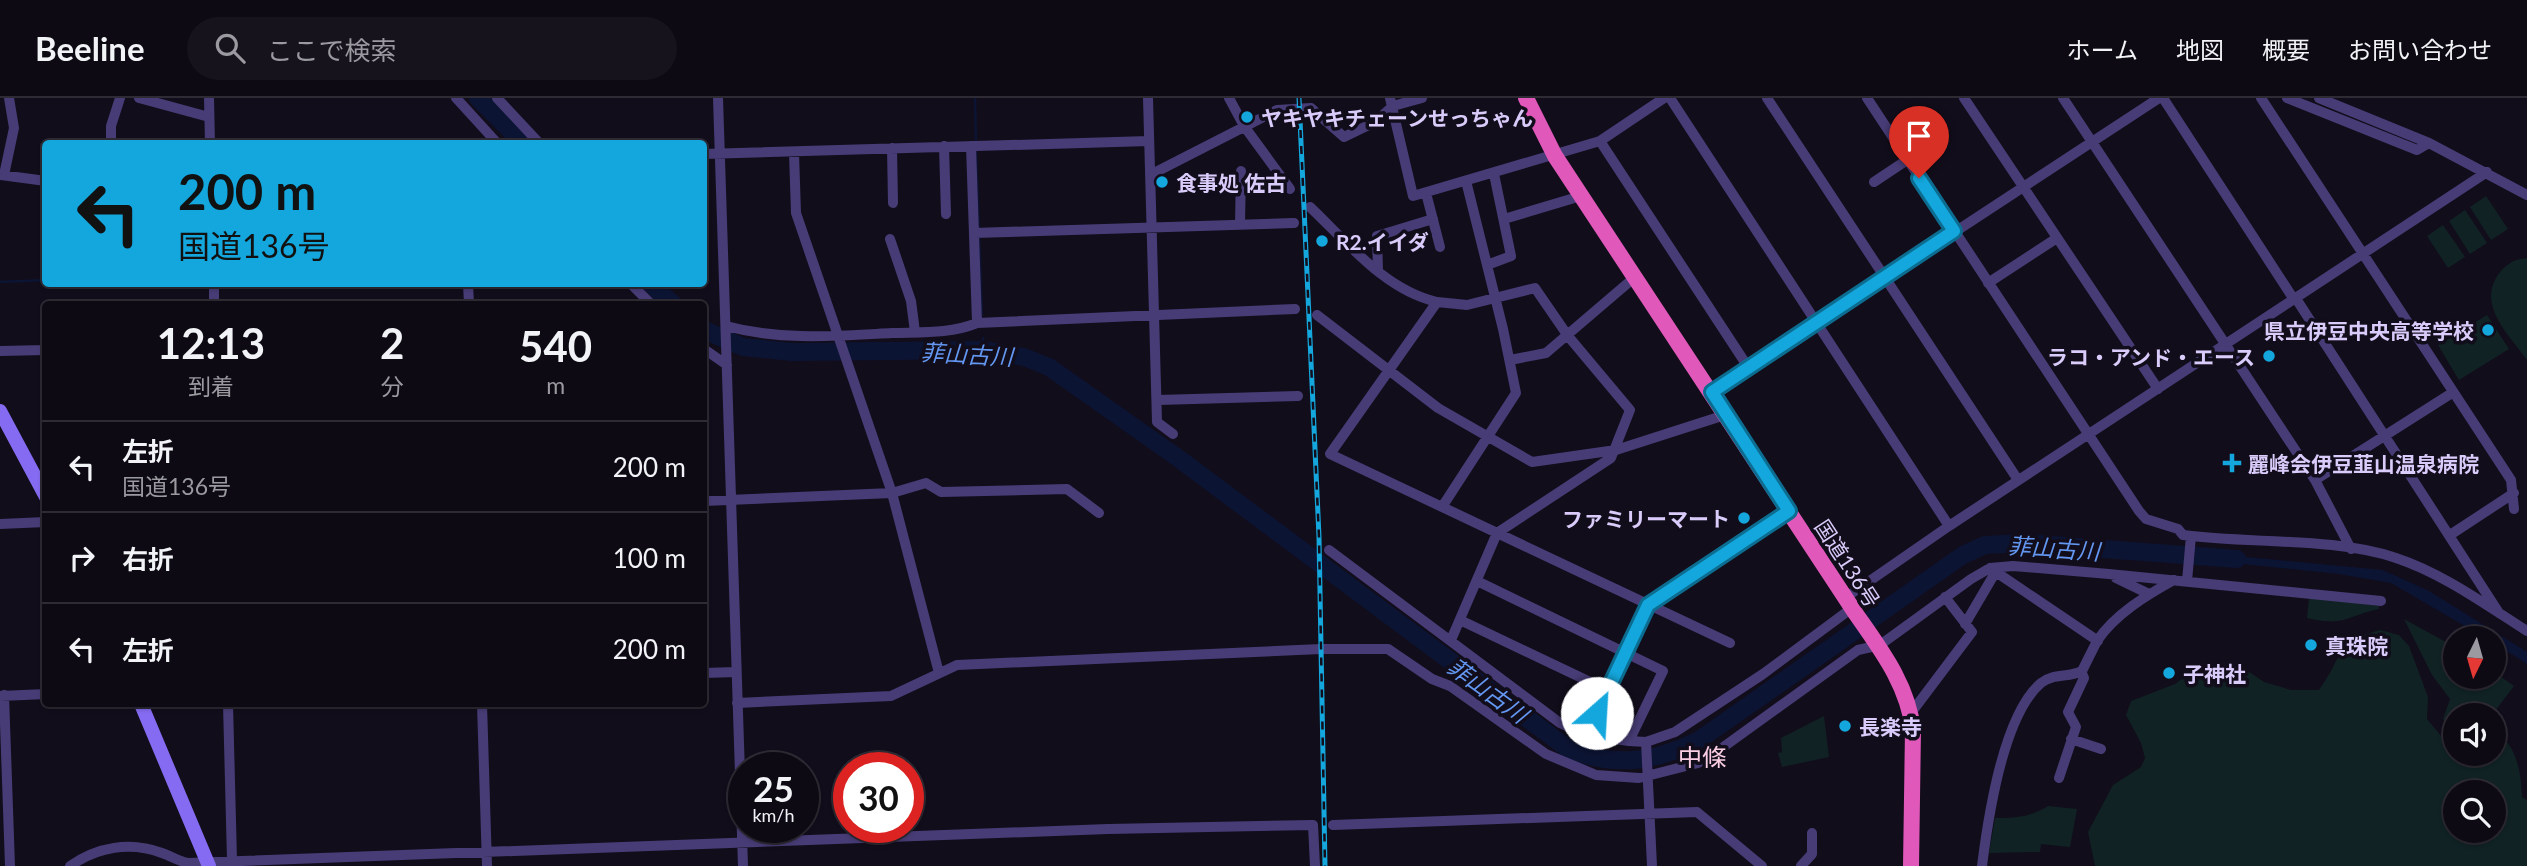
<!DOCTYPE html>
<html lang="ja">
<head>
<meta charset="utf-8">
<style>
  body { margin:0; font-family:Lato,"Noto Sans JP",sans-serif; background:#17131d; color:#f1f3f6; height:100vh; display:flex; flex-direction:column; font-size:26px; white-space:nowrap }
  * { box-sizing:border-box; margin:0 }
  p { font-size:23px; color:#9b9aa0 }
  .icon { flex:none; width:38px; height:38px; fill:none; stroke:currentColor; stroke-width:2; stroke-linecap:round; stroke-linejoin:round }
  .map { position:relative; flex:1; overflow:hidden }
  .sheet { position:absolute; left:42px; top:203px; width:665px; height:406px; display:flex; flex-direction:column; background:#0e0a14; border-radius:7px; box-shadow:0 2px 5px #0004,0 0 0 2px #2e2b34 }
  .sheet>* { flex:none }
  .hud { position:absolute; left:42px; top:42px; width:665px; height:147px; border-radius:7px; box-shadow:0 2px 5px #0004,0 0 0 2px #2e2b34; background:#14a7dd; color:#111; overflow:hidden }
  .needle { width:46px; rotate:185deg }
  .controls { position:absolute; left:2443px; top:528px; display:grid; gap:14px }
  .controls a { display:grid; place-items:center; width:63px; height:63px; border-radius:50%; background:#0e0a14; box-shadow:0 2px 5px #0004,0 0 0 2px #2e2b34; font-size:35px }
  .speed { position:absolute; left:728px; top:654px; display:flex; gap:14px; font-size:35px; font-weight:700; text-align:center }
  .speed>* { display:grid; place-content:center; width:91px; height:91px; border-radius:50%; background:#0e0a14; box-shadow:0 2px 5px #0004,0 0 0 2px #2e2b34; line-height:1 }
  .speed small { font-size:18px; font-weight:400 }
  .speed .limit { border:10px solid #d22; background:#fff; color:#111 }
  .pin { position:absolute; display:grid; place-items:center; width:60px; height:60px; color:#fff; margin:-72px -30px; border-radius:50% 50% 50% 0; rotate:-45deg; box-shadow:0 0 7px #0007 }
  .pin .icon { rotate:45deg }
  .me { position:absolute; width:77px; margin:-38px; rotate:26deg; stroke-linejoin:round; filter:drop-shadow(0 0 5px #0008) }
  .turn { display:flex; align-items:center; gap:24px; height:147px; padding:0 21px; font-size:32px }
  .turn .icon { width:91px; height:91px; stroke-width:2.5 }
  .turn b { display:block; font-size:49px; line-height:60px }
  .eta { display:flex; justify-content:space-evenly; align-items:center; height:119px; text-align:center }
  .eta b { font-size:42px; font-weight:700; line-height:49px }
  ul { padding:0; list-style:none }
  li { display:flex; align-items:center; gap:21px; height:91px; padding:0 21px; border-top:2px solid #2e2b34 }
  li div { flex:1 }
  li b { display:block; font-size:26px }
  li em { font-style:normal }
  header { display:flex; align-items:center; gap:42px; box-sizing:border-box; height:98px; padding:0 35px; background:#0e0a14; border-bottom:2px solid #2e2b34 }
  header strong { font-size:33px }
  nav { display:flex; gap:38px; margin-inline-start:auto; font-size:24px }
  .search { width:490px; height:63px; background:#17131d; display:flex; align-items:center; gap:18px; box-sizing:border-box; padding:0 24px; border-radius:38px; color:#9b9aa0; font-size:26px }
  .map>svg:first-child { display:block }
</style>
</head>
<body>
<header>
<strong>Beeline</strong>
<div class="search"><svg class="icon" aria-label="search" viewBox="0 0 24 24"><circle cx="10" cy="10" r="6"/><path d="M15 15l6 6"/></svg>ここで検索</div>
<nav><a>ホーム</a><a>地図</a><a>概要</a><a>お問い合わせ</a></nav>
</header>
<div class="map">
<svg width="2527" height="768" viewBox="0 0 2527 768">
  <rect width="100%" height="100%" fill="#120d1b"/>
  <path fill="#102224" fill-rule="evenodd" d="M2486 98 2508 131 2491 142 2470 109Z
    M2465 112 2487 145 2470 156 2449 123Z
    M2443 127 2465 159 2448 170 2427 138Z
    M2527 160V262C2510 238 2479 210 2496 180 2503 168 2513 161 2527 160Z
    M2487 217 2509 251 2459 282 2438 247Z
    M2309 500 2379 508V511C2346 518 2345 529 2307 520Z
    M2404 521 2455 549V579H2494V574L2514 588 2495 613 2489 611 2485 618H2455V630L2448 628 2443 621 2450 601 2432 577Z
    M2380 532 2399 537 2409 548 2428 599 2427 621 2442 639H2455V656H2494V633C2517 646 2521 674 2522 699L2527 702V768H2095L2088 734 2113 687 2141 669 2145 660 2141 645 2126 617 2131 603 2175 586 2204 565 2216 564 2242 569 2264 584 2291 592H2319C2345 557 2333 544 2380 532ZM2455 695H2494V733H2455Z
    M1824 618 1829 659 1782 669 1778 655 1782 654 1781 640Z
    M2048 708 2077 711 2070 749 2041 746 2040 754 1989 755 1995 720C2016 720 2030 719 2048 708Z"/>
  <path fill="#0c1434" d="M2215 456 2383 472 2429 493 2527 554V566L2494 545V541H2487L2391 485 2339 476 2215 463Z"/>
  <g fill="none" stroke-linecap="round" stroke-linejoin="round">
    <path stroke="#0c1434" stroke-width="2.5" d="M975 0 976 46
      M976 52 982 217
      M0 184 46 182
      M983 240V252"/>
    <path stroke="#0c1434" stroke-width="18" d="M478 0 524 46
      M651 186 673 206
      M704 232 743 249 792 254 983 252 1024 259 1049 269 1178 360 1571 653C1620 669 1654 664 1699 642L1963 457 1985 447 2024 445 2237 461"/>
    <path stroke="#483c76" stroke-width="10" d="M139 0 209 19
      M209 0 210 46
      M456 0 498 46
      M497 0 540 46
      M718 0 743 768
      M1148 0 1157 324 1173 336
      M1229 0 1244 28 1290 91
      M1390 0 1413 98 1600 43 1664 0
      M1670 0 1949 428
      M1767 0 2018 382
      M1867 0 2139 413 2146 421 2178 431 2183 437C2248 446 2335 439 2396 460 2442 475 2486 507 2527 533
      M1964 0 2158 291
      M2063 0 2315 382 2351 451
      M2163 0 2293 200
      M2261 0 2511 382 2514 411
      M2287 0 2417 52 2429 45
      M2319 0 2429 45 2527 97
      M1600 43 1748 269
      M111 46V28L120 0
      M944 48 946 116
      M971 48 977 225
      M892 50 893 105
      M794 55 796 115 892 395 939 575
      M704 56 1149 43
      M1 77 46 83
      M4 77 14 30 9 0
      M1150 77 1277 12 1311 10 1344 39 1375 24 1393 8 1422 0
      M1874 84 1907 62
      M1426 95 1440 149
      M1310 109C1348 145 1385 192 1437 204
      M1504 121 1581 98
      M1240 126 1241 73
      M974 135 1294 125
      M890 141 911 203 915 234
      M1487 167 1511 158 1494 76
      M1378 173 1377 138 1433 121
      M1988 185 2057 140
      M214 186V206
      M468 186 469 206
      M631 186 651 206
      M2295 199 2499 515
      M1317 217 1438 310 1532 364 1616 352 1725 317
      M726 228C781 243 836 238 892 235 922 234 950 236 977 225L1295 211
      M704 251 727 267
      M0 253 46 252
      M1510 262 1546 255 1635 179
      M1711 294 2159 0
      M1158 302 1298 298
      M2315 382 2452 295
      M704 403 892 395 926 385 941 394 1067 391 1099 415
      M1442 409 1516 295 1503 231 1466 83
      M0 426 46 424
      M2450 437 2514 395
      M1329 452 1560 625 1586 637 1629 643 1646 644 1675 634 1763 576 1852 510
      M1990 470 2098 543
      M2116 480 2149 496
      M1477 483 1663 573 1629 643
      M2187 483 2191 438
      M1845 500 1949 428 2487 74
      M1460 522 1607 592
      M1965 526 1995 475
      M1451 542 1497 435 1611 360 1630 312 1568 238 1535 190 1467 207 1437 204 1330 356C1463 419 1596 483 1730 545
      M704 575 736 574
      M4 597 10 768
      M1 598 46 596
      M737 605 891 598 957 567 1321 551H1388L1432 581 1450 588 1546 656 1596 677 1639 680 1698 665 1722 650 1858 552 1880 547 1971 481 1990 470 2013 468 2109 476 2381 503
      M228 606 232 762
      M482 606 487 768
      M1911 615 1972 534 1945 499
      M1586 637 1648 507 1789 413
      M2071 641 2101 651
      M1646 644 1652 768
      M2059 680 2076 629 2068 614 2084 580 2081 573
      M1333 727 1697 714 1762 768
      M70 768C97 749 130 743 162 755 171 758 178 763 188 765L1108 731 1313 727 1315 768
      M1801 768 1812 756V735
      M1982 768C1988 720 2003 617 2041 585 2053 575 2069 580 2082 573 2087 563 2092 553 2097 543 2115 516 2147 497 2174 482"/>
    <path stroke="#856bf1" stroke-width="14" d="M0 313 46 399
      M141 606 209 768"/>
    <path stroke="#e058b9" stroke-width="16" d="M1526 0 1555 58 1856 516C1881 552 1908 587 1913 632L1911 768"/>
    <g stroke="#14a7dd" stroke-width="5">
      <path id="rail" d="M1299 0 1319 439 1325 768"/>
    </g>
    <use href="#rail" stroke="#120d1b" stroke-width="2.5" stroke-dasharray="8" stroke-linecap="butt"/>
  </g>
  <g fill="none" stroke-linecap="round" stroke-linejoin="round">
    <g stroke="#0d6d90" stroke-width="18">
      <path id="route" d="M1597 615 1648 507 1789 413 1712 294 1954 133 1919 80"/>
    </g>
    <use href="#route" stroke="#14a7dd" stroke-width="12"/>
  </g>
  <g fill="#14a7dd" stroke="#120d1b" stroke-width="2.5">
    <circle cx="1247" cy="19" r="7"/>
    <circle cx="1162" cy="84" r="7"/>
    <circle cx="1322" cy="143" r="7"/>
    <circle cx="2488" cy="232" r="7"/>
    <circle cx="2269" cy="258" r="7"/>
    <path d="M2228.5 354.5h7v7h7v7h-7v7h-7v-7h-7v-7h7z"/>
    <circle cx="1744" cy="420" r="7"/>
    <circle cx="2311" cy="547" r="7"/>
    <circle cx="2169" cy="575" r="7"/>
    <circle cx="1845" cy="628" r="7"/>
  </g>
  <g text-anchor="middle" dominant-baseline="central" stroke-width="7" stroke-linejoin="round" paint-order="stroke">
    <g font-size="21" font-weight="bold" fill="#d9cbfa" stroke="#120d1b" text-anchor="start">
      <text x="1261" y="19">ヤキヤキチェーンせっちゃん</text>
      <text x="1176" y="84">食事処 佐古</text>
      <text x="1336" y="143">R2.イイダ</text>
      <text x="2474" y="232" text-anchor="end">県立伊豆中央高等学校</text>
      <text x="2255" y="258" text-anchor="end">ラコ・アンド・エース</text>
      <text x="2248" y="365">麗峰会伊豆韮山温泉病院</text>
      <text x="1730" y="420" text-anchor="end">ファミリーマート</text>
      <text x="2325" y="547">真珠院</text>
      <text x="2183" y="575">子神社</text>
      <text x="1859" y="628">長楽寺</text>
    </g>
    <g font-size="21" fill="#d9cbfa" stroke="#120d1b">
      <text transform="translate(1848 465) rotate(57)">国道136号</text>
    </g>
    <g font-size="23" font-style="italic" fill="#6397f1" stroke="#120d1b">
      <text transform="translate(967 256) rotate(3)">菲山古川</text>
      <text transform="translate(2054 450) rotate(4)">菲山古川</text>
      <text transform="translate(1488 592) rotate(36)">菲山古川</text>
    </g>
    <g font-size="24" fill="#facde2" stroke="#120d1b">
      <text x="1702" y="658">中條</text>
    </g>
  </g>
</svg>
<div class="controls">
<a><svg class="needle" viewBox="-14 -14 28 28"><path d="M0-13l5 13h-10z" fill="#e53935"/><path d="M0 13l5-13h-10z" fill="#9b9aa0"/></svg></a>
<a><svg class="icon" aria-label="sound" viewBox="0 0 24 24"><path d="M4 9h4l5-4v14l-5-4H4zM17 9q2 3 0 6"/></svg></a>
<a><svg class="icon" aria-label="search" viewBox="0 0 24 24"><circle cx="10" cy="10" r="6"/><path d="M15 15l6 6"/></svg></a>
</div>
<div class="speed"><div>25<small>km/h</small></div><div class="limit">30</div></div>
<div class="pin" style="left:1919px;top:80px;background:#d93025"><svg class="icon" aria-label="arrive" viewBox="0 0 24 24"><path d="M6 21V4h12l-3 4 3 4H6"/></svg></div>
<svg class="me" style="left:1597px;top:615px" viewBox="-20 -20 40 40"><circle r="19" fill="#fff"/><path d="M0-13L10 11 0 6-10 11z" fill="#14a7dd"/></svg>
<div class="hud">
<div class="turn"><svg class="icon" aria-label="left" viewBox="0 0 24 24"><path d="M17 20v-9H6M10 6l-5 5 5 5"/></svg><div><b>200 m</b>国道136号</div></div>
</div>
<section class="sheet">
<div class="eta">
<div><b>12:13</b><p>到着</p></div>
<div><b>2</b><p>分</p></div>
<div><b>540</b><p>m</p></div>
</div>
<ul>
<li><svg class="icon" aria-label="left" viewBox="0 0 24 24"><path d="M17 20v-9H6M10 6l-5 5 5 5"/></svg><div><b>左折</b><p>国道136号</p></div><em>200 m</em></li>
<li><svg class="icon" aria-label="right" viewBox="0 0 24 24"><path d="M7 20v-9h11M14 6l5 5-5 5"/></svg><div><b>右折</b></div><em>100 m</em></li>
<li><svg class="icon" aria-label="left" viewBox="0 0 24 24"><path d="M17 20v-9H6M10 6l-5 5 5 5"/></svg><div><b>左折</b></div><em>200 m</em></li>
</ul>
</section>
</div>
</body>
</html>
